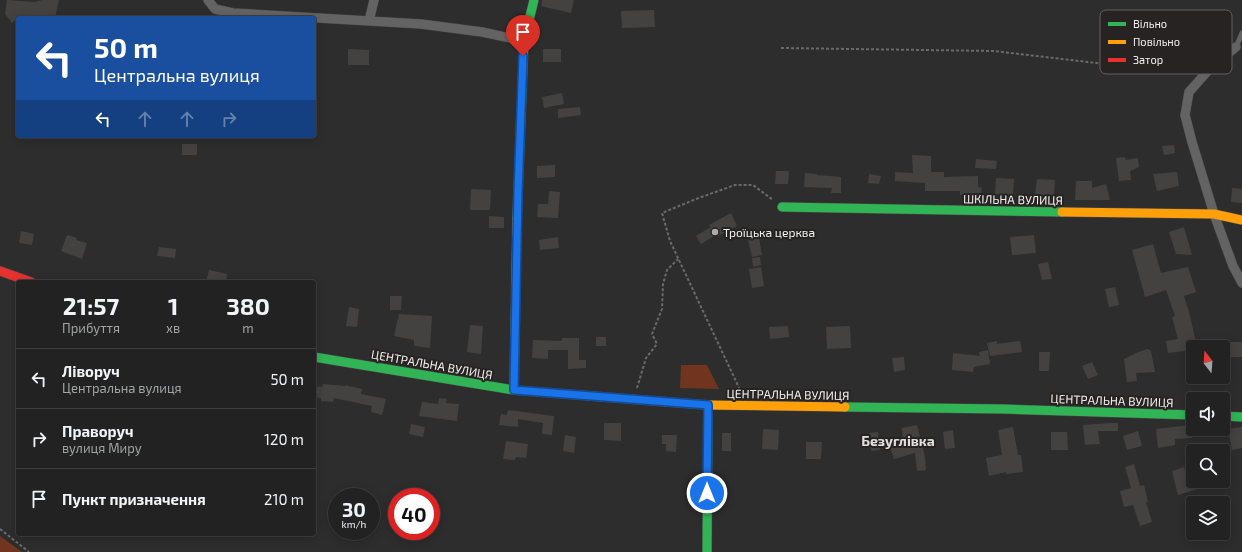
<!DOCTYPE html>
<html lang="uk">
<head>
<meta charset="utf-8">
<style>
  body { margin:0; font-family:"Exo 2",sans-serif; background:#2a2a2a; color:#f1f3f6; height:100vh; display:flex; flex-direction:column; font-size:15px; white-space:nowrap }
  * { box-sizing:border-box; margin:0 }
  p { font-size:13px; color:#a2a4a5 }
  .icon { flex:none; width:22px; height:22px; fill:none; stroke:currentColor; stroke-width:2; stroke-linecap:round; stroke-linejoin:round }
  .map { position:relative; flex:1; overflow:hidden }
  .panel { position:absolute; left:16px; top:280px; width:300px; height:256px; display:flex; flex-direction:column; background:#222; border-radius:4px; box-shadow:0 2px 10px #0003,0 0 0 1px #3f3f40 }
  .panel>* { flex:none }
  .guide { position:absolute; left:16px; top:16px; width:300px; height:122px; border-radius:4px; box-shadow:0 2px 10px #0003,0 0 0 1px #3f3f40; background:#1a4fa0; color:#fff; overflow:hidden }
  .needle { width:26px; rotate:343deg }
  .buttons { position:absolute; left:1186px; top:340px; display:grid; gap:8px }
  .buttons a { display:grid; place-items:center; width:44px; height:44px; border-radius:4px; background:#222; box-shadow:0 2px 10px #0003,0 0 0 1px #3f3f40; font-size:20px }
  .speed { position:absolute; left:328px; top:488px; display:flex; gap:8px; font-size:20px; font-weight:700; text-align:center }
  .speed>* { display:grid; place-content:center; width:52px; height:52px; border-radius:50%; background:#222; box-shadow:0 2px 10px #0003,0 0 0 1px #3f3f40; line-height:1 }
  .speed small { font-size:10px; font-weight:400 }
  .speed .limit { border:6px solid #d22; background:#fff; color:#111 }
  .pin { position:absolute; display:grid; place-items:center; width:34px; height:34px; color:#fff; margin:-41px -17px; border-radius:50% 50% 50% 0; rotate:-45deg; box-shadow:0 0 4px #0007 }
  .pin .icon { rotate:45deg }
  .me { position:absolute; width:44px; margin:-22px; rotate:0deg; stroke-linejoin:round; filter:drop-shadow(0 0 3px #0008) }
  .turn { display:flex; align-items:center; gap:14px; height:84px; padding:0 12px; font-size:18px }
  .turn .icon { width:52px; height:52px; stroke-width:2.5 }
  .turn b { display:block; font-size:28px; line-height:34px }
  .lanes { display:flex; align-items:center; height:38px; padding:0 12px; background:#0003; justify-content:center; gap:20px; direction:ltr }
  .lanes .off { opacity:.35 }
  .eta { display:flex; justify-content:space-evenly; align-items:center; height:68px; text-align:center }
  .eta b { font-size:24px; font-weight:700; line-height:28px }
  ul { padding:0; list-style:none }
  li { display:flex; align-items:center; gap:12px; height:60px; padding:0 12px; border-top:1px solid #3f3f40 }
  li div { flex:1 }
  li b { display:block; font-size:15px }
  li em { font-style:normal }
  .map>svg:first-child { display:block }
</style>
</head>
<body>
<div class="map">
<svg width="1242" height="552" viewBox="0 0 1242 552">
  <rect width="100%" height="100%" fill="#2e2d2d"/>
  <path fill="#71351f" d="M681 365H707L719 389 680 388Z
    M0 536 22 552H0Z"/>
  <path fill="#434241" d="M7 0 34 2 43 0H59L55 18H18L12 23 5 14Z
    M542 0H574L571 13 541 6Z
    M654 10 655 27 622 28 621 11Z
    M348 49 369 50V65H348Z
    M543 49H561V62H543Z
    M562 93 564 104 544 108 542 97Z
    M580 107 581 115 558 118V109Z
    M182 144H197V155H182Z
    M1174 145 1175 153 1164 155 1162 146Z
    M912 155 931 156V172H944V177L978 176V187L982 188 981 195H960V191H925V183L895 181V172L913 173Z
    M1125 157 1126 160 1138 158 1139 167 1130 171 1131 180 1119 181 1116 158Z
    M976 159 997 161 996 169 975 168Z
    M555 165V177L537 178V166Z
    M776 171H789L788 184H775Z
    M1177 172 1179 186 1157 191 1153 174Z
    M805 173 817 174V175L841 177V193H831L832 188 804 187Z
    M869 174 881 176 879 184 868 183Z
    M996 178 1014 179 1013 195 995 194Z
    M1037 179 1055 180 1054 196 1035 195Z
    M1076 181H1092V188L1106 184 1110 200H1075Z
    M1232 188 1242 189V203L1231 202Z
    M471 189 491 190 490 210H470Z
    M549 191 560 192 558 218 537 217 538 204H548Z
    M731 213 737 226 718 236H714L701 244 696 236 711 227 709 225Z
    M489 216 504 217V228H489Z
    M1184 227 1192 255 1176 254 1169 232Z
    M21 231 34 234 32 245 19 243Z
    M67 235 77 238 76 240 87 243 82 259 61 251Z
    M1034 235 1036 253 1012 255 1010 237Z
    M558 237 559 248 540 250 539 240Z
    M759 238 762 255 752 257 748 240Z
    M1153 244 1161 273 1188 267 1196 292 1184 296 1189 312 1197 347H1193V350L1168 353 1166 341 1178 339 1172 317 1175 316 1166 290 1145 297 1132 250Z
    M159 247 176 249 175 258 157 256Z
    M760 257 761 265 753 267 752 258Z
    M1048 262 1052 279 1042 280 1038 264Z
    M761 267 764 286 752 288 749 269Z
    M209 270 227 274 226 282H206Z
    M1115 287 1119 305 1109 307 1105 289Z
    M390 296H402L401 310H390Z
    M349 307 359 309 357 327 346 326Z
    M399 314 432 316 430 348 414 346V340L394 336Z
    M470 325 483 326 481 354 467 352Z
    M788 326 789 337 770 339 769 327Z
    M850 326 851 348 827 349 826 327Z
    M596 337H606V346H596Z
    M562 338H579V360H586V368L568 369V350H548V359L532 358 533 340 562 341Z
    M997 341V344L1020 341 1022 352 990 356 987 343Z
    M1223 342H1242V357H1223Z
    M1148 349 1151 351 1155 372 1136 373 1137 381 1127 382 1124 359 1138 352Z
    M988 350 990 364 974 367 973 372 952 370 953 353 980 356 979 352Z
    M1039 352H1050L1049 371H1039Z
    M904 357 905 370 894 372 892 358Z
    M1092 362 1098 375 1088 379 1082 366Z
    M323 384 345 386V385L362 389 361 394 386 399 382 415 371 412 372 406 334 398 333 402 321 401V398L314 397V386L322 387Z
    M439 398 447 399 446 403 459 404 457 421 419 416 422 402 438 404Z
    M508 410 554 416 552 435 542 434 543 423 518 419V427L499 425 501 414 507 415Z
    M604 423H621V441L604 440Z
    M1110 423H1118V431H1098L1100 444 1085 445 1083 425Z
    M411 424 425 427 423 437 409 434Z
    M917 425 925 457 926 470 917 471 915 453 894 459 890 448 903 444 902 428Z
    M1191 425 1192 438 1175 439V445L1158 448 1156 429Z
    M1013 427 1018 455H1021L1023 472 1006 474V472L989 476 986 458 1002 455 998 430Z
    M1242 427V448L1232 450 1228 429Z
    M763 429 779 430 778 450 762 449Z
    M953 430 955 448 945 449 943 432Z
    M1138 431 1142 446 1127 450 1123 436Z
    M878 432 880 450 871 451 869 433Z
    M1051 432H1067L1068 450H1051Z
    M722 433H731V451H722Z
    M565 435 576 437 574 453 563 451Z
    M662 435H677L676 452 666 451V444H662Z
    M506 441 528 444 526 458 516 457 515 460 503 459Z
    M806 442H822L821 459H806Z
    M1134 464 1140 486 1144 485 1148 502H1146L1152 522 1140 526 1133 505 1124 507 1120 491 1131 488 1125 467Z
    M1184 467 1186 473 1193 471V481H1218L1219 483 1178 495 1172 471Z"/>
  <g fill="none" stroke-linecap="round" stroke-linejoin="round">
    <g stroke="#4b4a49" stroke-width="5.5">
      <path id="lane" d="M1236 47 1242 33"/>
    </g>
    <g stroke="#4b4a49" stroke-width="10">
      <path id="street" d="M208 0 215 9 233 13 421 24 482 32 524 41
        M369 21 374 0
        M1236 47 1213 65 1189 92 1185 115 1192 142 1214 214 1233 266 1242 283"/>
    </g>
    <g stroke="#4b4a49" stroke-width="10">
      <path id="fast" d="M782 207 1062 212
        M517 218 524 41 534 0
        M314 357 514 390 706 405
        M845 407 1004 409 1193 415
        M1223 416 1242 417
        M707 552 708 405"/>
    </g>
    <g stroke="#4b4a49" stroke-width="10">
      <path id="slow" d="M1062 212 1214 214 1242 220
        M514 390 517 218
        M706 405 845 407"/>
    </g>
    <g stroke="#4b4a49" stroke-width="10">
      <path id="jam" d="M0 271 31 282"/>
    </g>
    <path stroke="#6b6a69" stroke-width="2" stroke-dasharray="3 2" stroke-linecap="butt" d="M781 48 994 51 1105 64 1175 71H1195
      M637 388 646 358 657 344 652 334 662 309 663 284 667 270 678 259
      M742 394 670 241 662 213 696 199 735 185H753L773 200
      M0 529 29 552"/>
    <use href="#lane" stroke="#646363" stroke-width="4.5"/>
    <use href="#street" stroke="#646363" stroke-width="9"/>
    <use href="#fast" stroke="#30b455" stroke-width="9"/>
    <use href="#slow" stroke="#ff9f0a" stroke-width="9"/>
    <use href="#jam" stroke="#e5322d" stroke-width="9"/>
  </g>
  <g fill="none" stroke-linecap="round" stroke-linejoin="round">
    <g stroke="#114b97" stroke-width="10">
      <path id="route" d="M523 56 518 192 514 390 708 405 707 493"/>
    </g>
    <use href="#route" stroke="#1a73e8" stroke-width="7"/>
  </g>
  <circle fill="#adacab" stroke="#262322" stroke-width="1.5" cx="715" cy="232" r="4"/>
  <g text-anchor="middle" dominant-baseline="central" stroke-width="4" stroke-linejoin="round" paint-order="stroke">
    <g font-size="12" fill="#f2f0ef" stroke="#262322">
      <text transform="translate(1013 199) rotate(1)">ШКІЛЬНА ВУЛИЦЯ</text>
      <text transform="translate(432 364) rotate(10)">ЦЕНТРАЛЬНА ВУЛИЦЯ</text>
      <text transform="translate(788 394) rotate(1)">ЦЕНТРАЛЬНА ВУЛИЦЯ</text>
      <text transform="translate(1112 400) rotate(2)">ЦЕНТРАЛЬНА ВУЛИЦЯ</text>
    </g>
    <g font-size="12" fill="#f2f0ef" stroke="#262322" text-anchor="start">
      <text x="723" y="232">Троїцька церква</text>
    </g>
    <g font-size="14" font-weight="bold" fill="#e2dfdd" stroke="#262322">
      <text x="898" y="440">Безуглівка</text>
    </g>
  </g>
  <rect x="1100" y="10" width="132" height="64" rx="6" fill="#262322" stroke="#636060" stroke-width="1"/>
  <rect x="1108" y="22" width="18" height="4" fill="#30b455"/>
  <rect x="1108" y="40" width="18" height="4" fill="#ff9f0a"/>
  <rect x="1108" y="58" width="18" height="4" fill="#e5322d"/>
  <g font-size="11" fill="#f2f0ef">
    <text x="1133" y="28">Вільно</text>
    <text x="1133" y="46">Повільно</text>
    <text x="1133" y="64">Затор</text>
  </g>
</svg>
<div class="buttons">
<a><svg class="needle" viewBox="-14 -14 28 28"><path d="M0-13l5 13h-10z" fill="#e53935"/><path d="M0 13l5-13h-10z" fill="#a2a4a5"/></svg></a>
<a><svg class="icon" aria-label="sound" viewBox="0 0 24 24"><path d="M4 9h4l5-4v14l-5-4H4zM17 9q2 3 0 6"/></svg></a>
<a><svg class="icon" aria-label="search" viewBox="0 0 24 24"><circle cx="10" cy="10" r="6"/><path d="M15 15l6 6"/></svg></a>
<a><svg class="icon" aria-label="layers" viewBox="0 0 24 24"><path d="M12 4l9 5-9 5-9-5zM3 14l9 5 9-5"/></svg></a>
</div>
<div class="speed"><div>30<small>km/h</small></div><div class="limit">40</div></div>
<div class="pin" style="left:523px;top:56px;background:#d93025"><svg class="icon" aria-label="arrive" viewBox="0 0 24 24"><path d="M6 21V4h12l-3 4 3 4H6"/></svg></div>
<svg class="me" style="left:707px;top:493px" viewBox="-20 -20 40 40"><circle r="17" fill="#1a73e8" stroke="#fff" stroke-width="3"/><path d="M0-11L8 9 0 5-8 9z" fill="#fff"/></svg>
<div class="guide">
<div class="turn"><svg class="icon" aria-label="left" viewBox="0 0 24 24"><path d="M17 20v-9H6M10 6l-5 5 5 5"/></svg><div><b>50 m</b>Центральна вулиця</div></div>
<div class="lanes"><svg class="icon" aria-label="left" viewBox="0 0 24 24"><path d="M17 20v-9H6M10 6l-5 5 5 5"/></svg><svg class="icon off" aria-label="ahead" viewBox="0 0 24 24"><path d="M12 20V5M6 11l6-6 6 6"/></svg><svg class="icon off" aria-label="ahead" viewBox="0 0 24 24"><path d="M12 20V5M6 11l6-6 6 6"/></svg><svg class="icon off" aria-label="right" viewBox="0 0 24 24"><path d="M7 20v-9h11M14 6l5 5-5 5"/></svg></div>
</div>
<section class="panel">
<div class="eta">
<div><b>21:57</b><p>Прибуття</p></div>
<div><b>1</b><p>хв</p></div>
<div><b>380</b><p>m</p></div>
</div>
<ul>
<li><svg class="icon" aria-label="left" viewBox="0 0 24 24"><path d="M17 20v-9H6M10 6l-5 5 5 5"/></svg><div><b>Ліворуч</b><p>Центральна вулиця</p></div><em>50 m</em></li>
<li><svg class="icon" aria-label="right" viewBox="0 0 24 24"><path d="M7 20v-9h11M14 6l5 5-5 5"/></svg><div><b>Праворуч</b><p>вулиця Миру</p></div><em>120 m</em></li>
<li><svg class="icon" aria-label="arrive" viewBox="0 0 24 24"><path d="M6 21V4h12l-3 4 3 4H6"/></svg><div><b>Пункт призначення</b></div><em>210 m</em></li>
</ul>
</section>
</div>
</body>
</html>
